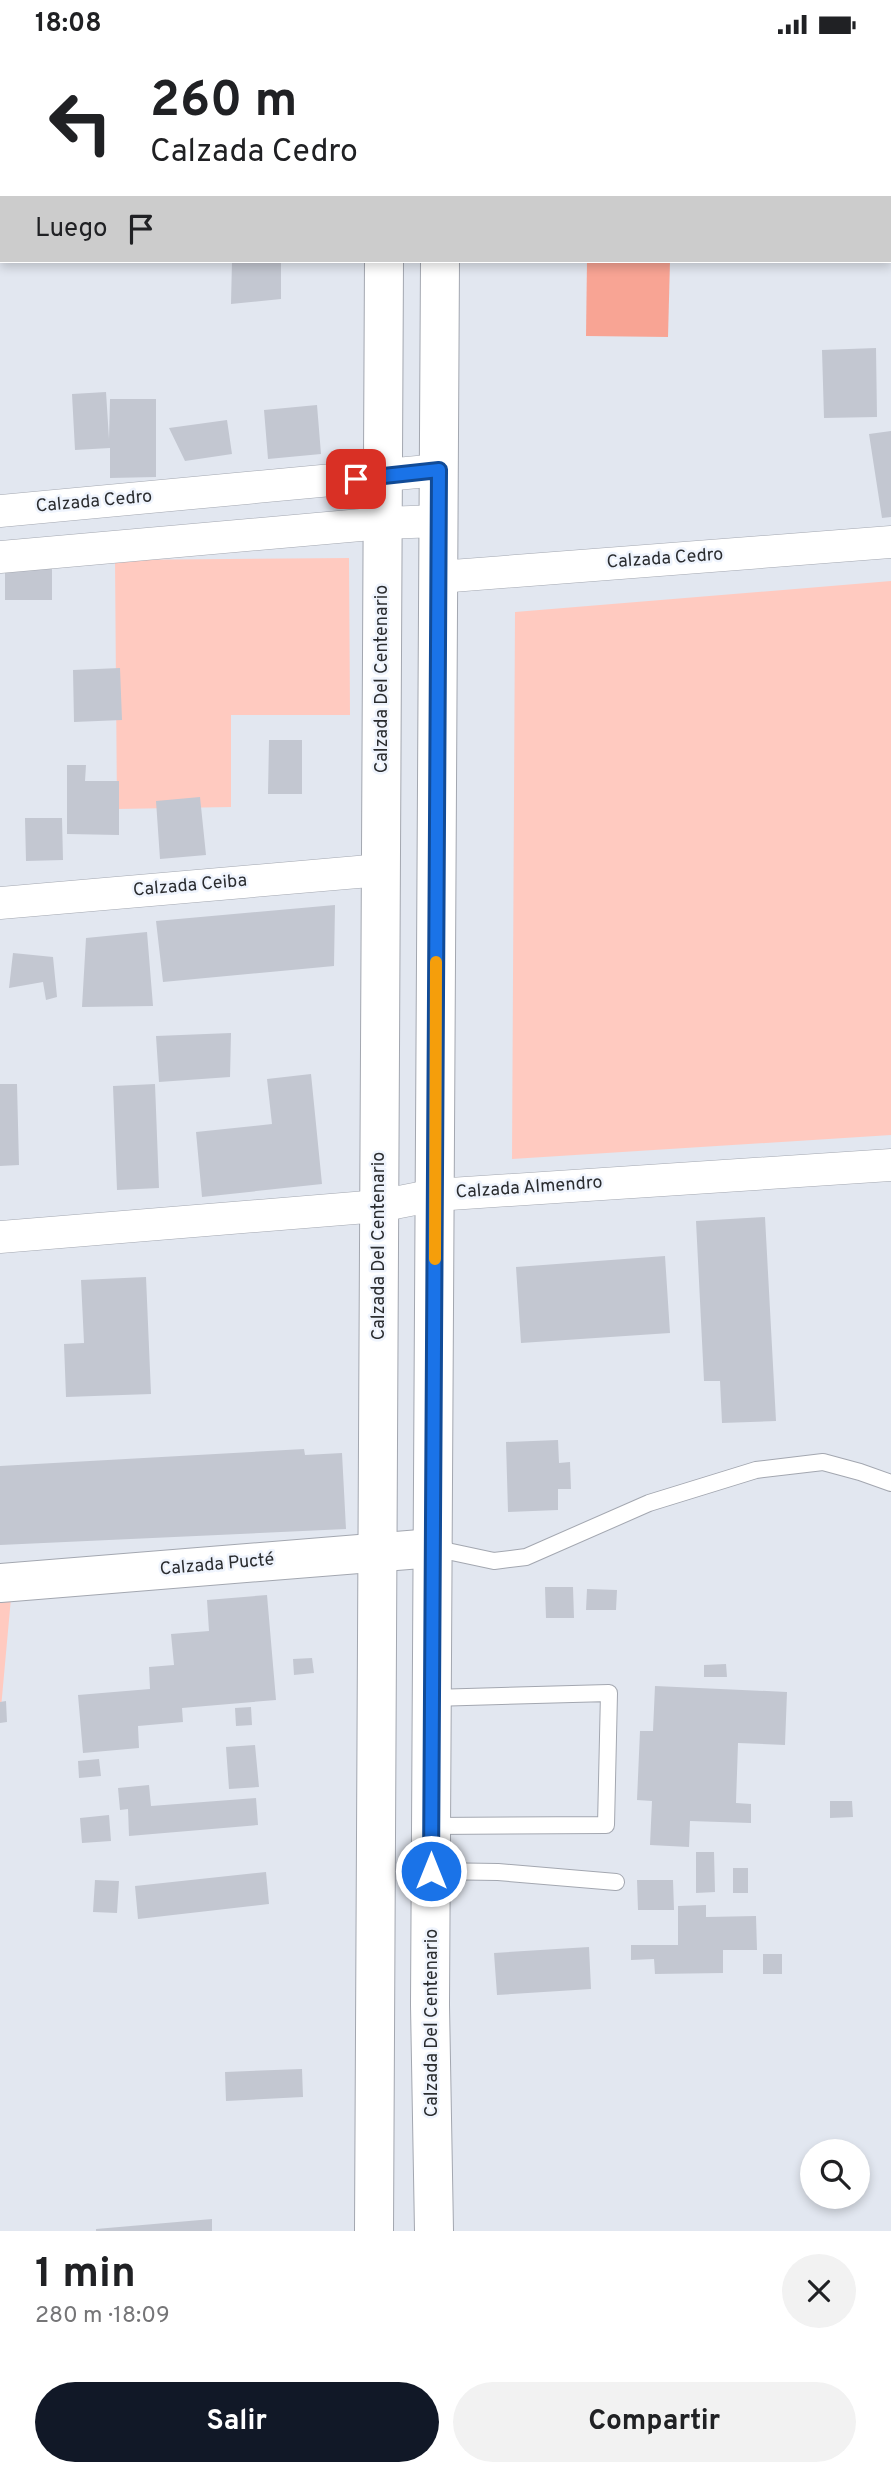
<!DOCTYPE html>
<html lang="es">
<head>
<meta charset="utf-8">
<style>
  body { margin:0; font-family:Overpass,sans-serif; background:#f2f2f2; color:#202124; height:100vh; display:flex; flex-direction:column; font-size:26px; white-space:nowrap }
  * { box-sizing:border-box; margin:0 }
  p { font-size:23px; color:#757577 }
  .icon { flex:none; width:38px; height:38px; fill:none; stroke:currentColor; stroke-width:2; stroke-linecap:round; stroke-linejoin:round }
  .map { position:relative; height:2182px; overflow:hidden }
  .drawer { display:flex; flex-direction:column; background:#fff; flex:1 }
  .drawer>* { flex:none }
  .banner { position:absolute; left:0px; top:0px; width:892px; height:214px; box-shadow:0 4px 10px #0003; background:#fff; color:#202124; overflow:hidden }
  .tools { position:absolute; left:800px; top:2090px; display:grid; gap:14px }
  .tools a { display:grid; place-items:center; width:70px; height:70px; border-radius:50%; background:#fff; box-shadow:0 4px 10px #0003; font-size:35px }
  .pin { position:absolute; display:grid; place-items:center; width:60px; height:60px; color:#fff; margin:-30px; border-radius:14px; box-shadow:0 4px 10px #0006 }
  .me { position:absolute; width:77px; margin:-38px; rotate:0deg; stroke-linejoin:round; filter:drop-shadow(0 0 5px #0008) }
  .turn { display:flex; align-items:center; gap:24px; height:147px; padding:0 35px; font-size:32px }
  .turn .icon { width:91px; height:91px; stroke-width:2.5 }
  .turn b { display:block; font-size:49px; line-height:60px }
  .then { display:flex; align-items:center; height:66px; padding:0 35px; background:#0003; gap:14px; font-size:26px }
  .round { display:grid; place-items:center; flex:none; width:74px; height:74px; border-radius:37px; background:#f2f2f2 }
  .headline { display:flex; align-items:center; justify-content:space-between; height:119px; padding:0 35px }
  h1 { font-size:42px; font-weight:700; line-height:52px }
  .button { display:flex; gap:14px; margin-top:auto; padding:14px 35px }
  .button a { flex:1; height:80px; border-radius:42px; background:#111827; color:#fff; font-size:28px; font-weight:700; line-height:80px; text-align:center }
  .button a+a { background:#f2f2f2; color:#202124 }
  .status { display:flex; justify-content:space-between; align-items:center; height:49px; padding:0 35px; background:#fff; direction:ltr }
  .status svg { height:19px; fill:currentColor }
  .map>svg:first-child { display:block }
</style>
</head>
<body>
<div class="status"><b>18:08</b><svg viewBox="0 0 49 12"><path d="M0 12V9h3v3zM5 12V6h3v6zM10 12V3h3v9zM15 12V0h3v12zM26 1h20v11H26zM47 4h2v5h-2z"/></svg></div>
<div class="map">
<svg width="891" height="2182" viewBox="0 0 891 2182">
  <rect width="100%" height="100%" fill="#e2e7f0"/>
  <path fill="#ffcac0" d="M349 509 350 666H231V758L117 760 115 511Z
    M891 532V1086L512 1110 515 563Z
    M12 1538 0 1670V1539Z"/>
  <path fill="#f8a494" d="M587 212H670L668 288 586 287Z"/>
  <path fill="#c3c7d1" d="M232 212H281V250L231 255Z
    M876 299 877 368 824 369 822 301Z
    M106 343 109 390 110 350H156V428L110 429V399L75 401 72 345Z
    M317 356 321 405 268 410 264 361Z
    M227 371 232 405 185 412 169 379Z
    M891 382V468L882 469 869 385Z
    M52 518V551H5V519Z
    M120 619 122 671 74 673 73 621Z
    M269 691H302V745H268Z
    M67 716H86L85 732H119V786L67 785Z
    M200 748 206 806 160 810 156 752Z
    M25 769H62L63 811 26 812Z
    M335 856 334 917 163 933 156 872Z
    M147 883 153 957 82 958 86 889Z
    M13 904 53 908 57 948 46 951 43 933 9 939Z
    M231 984 230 1028 159 1033 156 987Z
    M311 1025 322 1135 202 1148 196 1083 272 1075 267 1030Z
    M0 1035H17L19 1116 0 1117Z
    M155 1035 159 1139 117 1141 113 1037Z
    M765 1168 776 1372 722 1374 720 1332H704L696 1172Z
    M665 1207 670 1284 521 1294 516 1218Z
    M146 1228 151 1345 66 1348 64 1295 84 1294 81 1231Z
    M558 1391 559 1414 570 1413 571 1440H558V1461L508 1463 506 1393Z
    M304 1400 305 1406 342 1404 346 1480 0 1496V1417Z
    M545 1538H573L574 1569H546Z
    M587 1540 617 1541 616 1561H586Z
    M267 1546 276 1651 182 1659 183 1673 138 1677 139 1699 83 1704 78 1646 150 1640 149 1618 174 1616 171 1585 209 1582 207 1551Z
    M312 1609 314 1624 294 1626 293 1610Z
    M726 1615 727 1628H704V1616Z
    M655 1637 787 1643 785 1696 738 1694 736 1754 751 1755V1774L690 1772 689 1798 650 1796 652 1752 637 1751 640 1682H653Z
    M6 1652 7 1673 0 1674V1653Z
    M251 1658 252 1676 236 1677 235 1659Z
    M255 1696 259 1738 229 1740 226 1698Z
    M99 1710 101 1727 79 1729 78 1712Z
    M149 1736 151 1757 256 1749 258 1776 129 1787 128 1760 120 1761 118 1739Z
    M830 1752H852L853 1768 830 1769Z
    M109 1766 111 1792 82 1794 80 1769Z
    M696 1803H714L715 1843 696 1844Z
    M733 1819H748V1844H733Z
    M266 1823 269 1855 138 1870 135 1837Z
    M95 1831 119 1832 117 1864 93 1863Z
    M637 1831H673L674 1861H638Z
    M706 1856V1868L756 1867 757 1901H723V1924L655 1925 654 1910 631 1911V1896H678V1857Z
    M589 1898 591 1940 497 1946 494 1904Z
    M763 1905H782V1925H763Z
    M302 2020 303 2048 226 2052 225 2023Z
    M212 2170V2182H96V2180Z"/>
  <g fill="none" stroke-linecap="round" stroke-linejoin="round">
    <g stroke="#a3a7b0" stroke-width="18">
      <path id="service" d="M433 1499 494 1512 526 1508 649 1454 756 1421 823 1413 860 1423 891 1434
        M431 1777 606 1776 609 1644 432 1649
        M431 1822 498 1823 616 1833"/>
    </g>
    <g stroke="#a3a7b0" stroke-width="33">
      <path id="minor" d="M0 128H2
        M0 462 439 421
        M0 508 383 474 439 472
        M439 528 891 493
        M0 854 381 821
        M0 1188 379 1157 435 1146 891 1116"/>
    </g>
    <g stroke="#a3a7b0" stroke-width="40">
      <path id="tertiary" d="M0 1534 433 1499"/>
    </g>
    <g stroke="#a3a7b0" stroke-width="40">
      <path id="secondary" d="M385 2V0
        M442 2V0
        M374 2182 384 212
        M434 2182 430 1956 440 212"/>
    </g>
    <use href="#service" stroke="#fff" stroke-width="16"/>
    <use href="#minor" stroke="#fff" stroke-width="32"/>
    <use href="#tertiary" stroke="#fff" stroke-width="38"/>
    <use href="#secondary" stroke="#fff" stroke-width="38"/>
  </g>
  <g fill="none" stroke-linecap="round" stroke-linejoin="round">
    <g stroke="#114b97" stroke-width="18">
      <path id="route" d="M356 430 439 421 431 1822"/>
    </g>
    <use href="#route" stroke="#1a73e8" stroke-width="12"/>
    <path stroke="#f59e0b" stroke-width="12" d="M435 1210 436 913"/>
  </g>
  <g text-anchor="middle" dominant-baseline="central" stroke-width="5" stroke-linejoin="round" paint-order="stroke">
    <g font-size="18" fill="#2a2c2f" stroke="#eff4fd">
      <text transform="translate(94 453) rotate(-5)">Calzada Cedro</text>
      <text transform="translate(665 510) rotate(-4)">Calzada Cedro</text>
      <text transform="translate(382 630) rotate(-90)">Calzada Del Centenario</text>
      <text transform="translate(190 837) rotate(-5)">Calzada Ceiba</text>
      <text transform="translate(529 1139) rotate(-4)">Calzada Almendro</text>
      <text transform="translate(379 1197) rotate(-90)">Calzada Del Centenario</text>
      <text transform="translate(217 1516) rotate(-5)">Calzada Pucté</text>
      <text transform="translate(432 1974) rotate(-90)">Calzada Del Centenario</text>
    </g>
  </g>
</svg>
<div class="tools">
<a><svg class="icon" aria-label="search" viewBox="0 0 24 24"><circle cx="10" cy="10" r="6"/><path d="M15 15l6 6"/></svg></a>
</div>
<div class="pin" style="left:356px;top:430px;background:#d93025"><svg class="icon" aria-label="arrive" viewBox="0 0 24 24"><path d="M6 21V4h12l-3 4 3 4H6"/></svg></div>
<svg class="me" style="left:431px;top:1822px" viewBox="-20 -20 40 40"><circle r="17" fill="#1a73e8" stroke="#fff" stroke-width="3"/><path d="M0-11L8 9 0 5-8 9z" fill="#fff"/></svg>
<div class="banner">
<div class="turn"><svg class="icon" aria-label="left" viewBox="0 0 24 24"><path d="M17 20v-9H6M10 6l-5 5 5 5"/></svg><div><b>260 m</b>Calzada Cedro</div></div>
<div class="then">Luego<svg class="icon" aria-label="arrive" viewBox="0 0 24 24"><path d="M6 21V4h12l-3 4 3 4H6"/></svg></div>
</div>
</div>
<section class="drawer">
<div class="headline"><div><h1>1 min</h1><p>280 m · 18:09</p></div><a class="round"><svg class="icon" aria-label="close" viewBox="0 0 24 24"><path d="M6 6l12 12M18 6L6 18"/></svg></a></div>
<div class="button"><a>Salir</a><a>Compartir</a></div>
</section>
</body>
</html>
